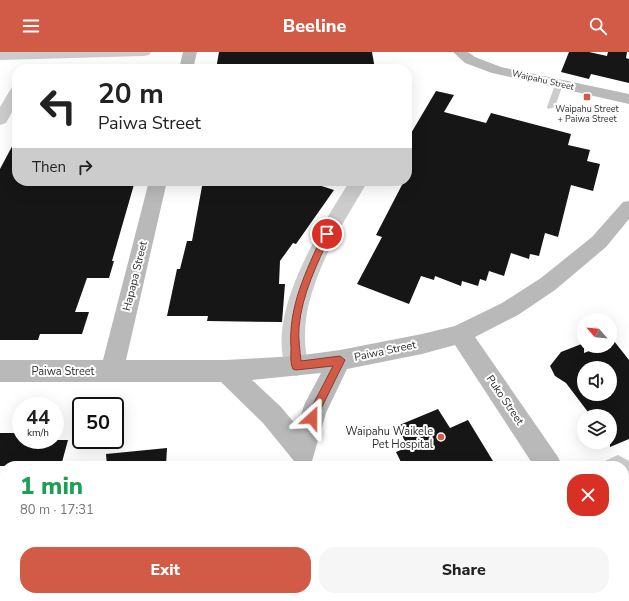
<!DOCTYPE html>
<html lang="en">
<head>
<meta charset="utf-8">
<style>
  body { margin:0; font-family:"Nunito Sans",sans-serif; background:#f6f6f6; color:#222; height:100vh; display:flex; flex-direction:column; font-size:15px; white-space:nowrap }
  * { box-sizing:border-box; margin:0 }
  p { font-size:13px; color:#767676 }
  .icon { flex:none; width:22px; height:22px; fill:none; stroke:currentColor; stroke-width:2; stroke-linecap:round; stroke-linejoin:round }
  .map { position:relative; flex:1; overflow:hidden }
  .side { position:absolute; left:0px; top:409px; width:629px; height:140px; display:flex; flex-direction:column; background:#fff; border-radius:16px 16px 0 0; box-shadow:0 4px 16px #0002 }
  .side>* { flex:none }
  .guide { position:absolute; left:12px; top:12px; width:400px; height:122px; border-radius:16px; box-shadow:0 4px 16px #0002; background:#fff; color:#222; overflow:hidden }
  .needle { width:26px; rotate:297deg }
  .fabs { position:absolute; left:577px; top:261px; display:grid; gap:8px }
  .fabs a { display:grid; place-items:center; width:40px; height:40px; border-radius:50%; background:#fff; box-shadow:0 4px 16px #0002; font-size:20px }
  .speed { position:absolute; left:12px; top:345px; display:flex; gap:8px; font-size:20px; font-weight:700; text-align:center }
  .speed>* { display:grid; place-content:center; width:52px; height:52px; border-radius:50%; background:#fff; box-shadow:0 4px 16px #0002; line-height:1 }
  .speed small { font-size:10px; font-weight:400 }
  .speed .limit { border:2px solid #111; border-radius:6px; background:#fff; color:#111 }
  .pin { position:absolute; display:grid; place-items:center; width:34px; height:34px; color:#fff; margin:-17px; border:2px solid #fff; border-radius:50%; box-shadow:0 1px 4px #0007 }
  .me { position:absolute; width:44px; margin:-22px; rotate:24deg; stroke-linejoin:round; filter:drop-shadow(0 0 3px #0008) }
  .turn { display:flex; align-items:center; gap:14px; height:84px; padding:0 20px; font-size:18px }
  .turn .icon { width:52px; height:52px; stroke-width:2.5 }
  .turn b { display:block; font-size:28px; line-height:34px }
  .then { display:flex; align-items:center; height:38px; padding:0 20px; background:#0003; gap:8px; font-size:15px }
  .round { display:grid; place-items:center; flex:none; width:42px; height:42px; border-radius:16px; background:#f6f6f6 }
  .headline { display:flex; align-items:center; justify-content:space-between; height:68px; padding:0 20px }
  h1 { font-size:24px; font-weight:800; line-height:30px; color:#1e9e55 }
  .primary-button { display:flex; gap:8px; margin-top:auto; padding:8px 20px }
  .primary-button a { flex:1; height:46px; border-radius:16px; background:#d15b47; color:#fff; font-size:16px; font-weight:800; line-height:46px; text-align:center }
  .primary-button a+a { background:#f6f6f6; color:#222 }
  header { display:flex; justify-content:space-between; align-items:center; height:52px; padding:0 20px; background:#d15b47; color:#fff; font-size:18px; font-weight:800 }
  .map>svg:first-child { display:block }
</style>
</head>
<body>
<header><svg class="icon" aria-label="menu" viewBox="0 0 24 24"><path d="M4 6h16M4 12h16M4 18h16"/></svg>Beeline<svg class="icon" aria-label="search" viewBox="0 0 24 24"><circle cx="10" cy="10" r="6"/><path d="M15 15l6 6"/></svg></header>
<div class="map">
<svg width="629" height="549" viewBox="0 0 629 549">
  <rect width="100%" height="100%" fill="#fff"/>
  <path fill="#161616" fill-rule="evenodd" d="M219 0H372L375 17H216Z
    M569 0H589L607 4 608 0H627L626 6 629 7V31L591 22 589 27 561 20Z
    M436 39 454 43 444 60 486 71 491 61 571 82 568 93 590 98 587 109 600 112 593 139 571 133 558 185 545 181 539 204 530 202 529 207 511 201 504 224 489 219 486 229 480 227 478 234 462 229 461 234 435 224 434 228 421 224 409 252 357 232 382 185 376 183 404 129H407V88Z
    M17 85V129H135L112 209H114L109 226H87L75 260H89L82 282H40L38 288H0V117Z
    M203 129H306L334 138 296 192 293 191 280 209 279 232H285L282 270 207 269 208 264H167L177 217H180L187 189H192Z
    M614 289 629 308V387L610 395V364H591L566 331 555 324 550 314 561 300 584 291V301L602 294H610V291ZM584 316H610V342H584Z
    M438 357 450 376 468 368 496 414H403L396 400 408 395 397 374Z
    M0 381H21V388H68L61 414H0Z
    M167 396 166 414H107L106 402Z"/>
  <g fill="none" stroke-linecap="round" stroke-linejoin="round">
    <path fill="#ccc" fill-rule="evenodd" d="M556 30 563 32 555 55 548 57 547 55Z
      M618 403 629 409V424L624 421V414H603L605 409Z
      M5 507V521L0 522V508Z
      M76 544H92L91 549H75Z
      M427 544H443L445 549H429Z"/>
    <path fill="#ccc" fill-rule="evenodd" d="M0 0H151L149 3 144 4 0 8Z
      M17 34V51L6 71 0 73V55L12 35Z
      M350 129H368C344 169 319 209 308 255 306 265 305 276 305 286 305 298 309 310 304 321L296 324 288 321C262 266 321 175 350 129Z
      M345 544H375L377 549H347Z"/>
    <path fill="#b9b9b9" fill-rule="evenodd" d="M183 0H197L193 17H179Z
      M453 0H468L475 5 501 15 629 42V52L492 21 465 11Z
      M149 129H167L126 308H226L296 304 340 298 422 282 455 274 502 251 541 226 592 185 623 150 629 149V167L606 195 555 238 518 263 475 285 558 405 562 414H534L455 293 422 302 347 317 326 361 312 409 303 413 294 409 263 371 221 330H0V308H103ZM321 321 305 351 297 374 281 355 252 328Z
      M624 510 629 512V547L622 544H624Z"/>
  </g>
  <path fill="#d15b47" stroke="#883b2e" d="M327 179 331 182C317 212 302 242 299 275 298 286 300 298 301 309L340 304 345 308 315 369 312 371 308 369 306 366 333 314 296 318 293 317C290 311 291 303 291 296 288 255 306 219 323 182Z"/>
  <g fill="#d15b47" stroke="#fff" stroke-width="1.5">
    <rect x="583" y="41" width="8" height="8" rx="2"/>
    <circle cx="441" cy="385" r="4"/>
  </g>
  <g text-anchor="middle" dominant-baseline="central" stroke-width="4" stroke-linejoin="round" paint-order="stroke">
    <g font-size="9" fill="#2f2f2f" stroke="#fff">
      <text transform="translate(543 28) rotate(13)">Waipahu Street</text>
    </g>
    <g font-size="9" fill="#2f2f2f" stroke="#fff">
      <text x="587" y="57">Waipahu Street<tspan x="587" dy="10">+ Paiwa Street</tspan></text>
    </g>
    <g font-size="11" fill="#2f2f2f" stroke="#fff">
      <text transform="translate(135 224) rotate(-76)">Hapapa Street</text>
      <text transform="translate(385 299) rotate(-12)">Paiwa Street</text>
      <text x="63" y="319">Paiwa Street</text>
      <text transform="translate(505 348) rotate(56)">Puko Street</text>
    </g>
    <g font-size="11" fill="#2f2f2f" stroke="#fff" text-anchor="end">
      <text x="433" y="379">Waipahu Waikele<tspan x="433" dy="13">Pet Hospital</tspan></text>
    </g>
  </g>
</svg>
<div class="fabs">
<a><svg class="needle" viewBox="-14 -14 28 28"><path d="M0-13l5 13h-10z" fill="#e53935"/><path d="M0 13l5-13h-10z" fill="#767676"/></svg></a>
<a><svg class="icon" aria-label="sound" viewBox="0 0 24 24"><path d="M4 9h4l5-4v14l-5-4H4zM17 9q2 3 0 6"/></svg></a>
<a><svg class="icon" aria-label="layers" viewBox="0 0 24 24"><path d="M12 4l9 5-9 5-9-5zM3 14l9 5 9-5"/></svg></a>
</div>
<div class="speed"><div>44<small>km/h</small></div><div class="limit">50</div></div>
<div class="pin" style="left:327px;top:182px;background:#d93025"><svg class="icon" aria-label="arrive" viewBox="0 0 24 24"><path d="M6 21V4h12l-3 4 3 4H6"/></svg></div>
<svg class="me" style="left:312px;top:366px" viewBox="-20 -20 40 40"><path d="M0-17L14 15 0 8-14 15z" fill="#d15b47" stroke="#fff" stroke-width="4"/></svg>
<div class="guide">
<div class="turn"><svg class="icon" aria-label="left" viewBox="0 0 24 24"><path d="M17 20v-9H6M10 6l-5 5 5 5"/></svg><div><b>20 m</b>Paiwa Street</div></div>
<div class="then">Then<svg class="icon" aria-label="right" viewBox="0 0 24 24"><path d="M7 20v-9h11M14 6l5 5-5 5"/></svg></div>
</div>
<section class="side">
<div class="headline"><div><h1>1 min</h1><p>80 m · 17:31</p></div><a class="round" style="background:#d93025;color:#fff"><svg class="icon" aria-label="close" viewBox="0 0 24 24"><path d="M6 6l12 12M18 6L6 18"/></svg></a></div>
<div class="primary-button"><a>Exit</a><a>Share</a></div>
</section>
</div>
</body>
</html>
